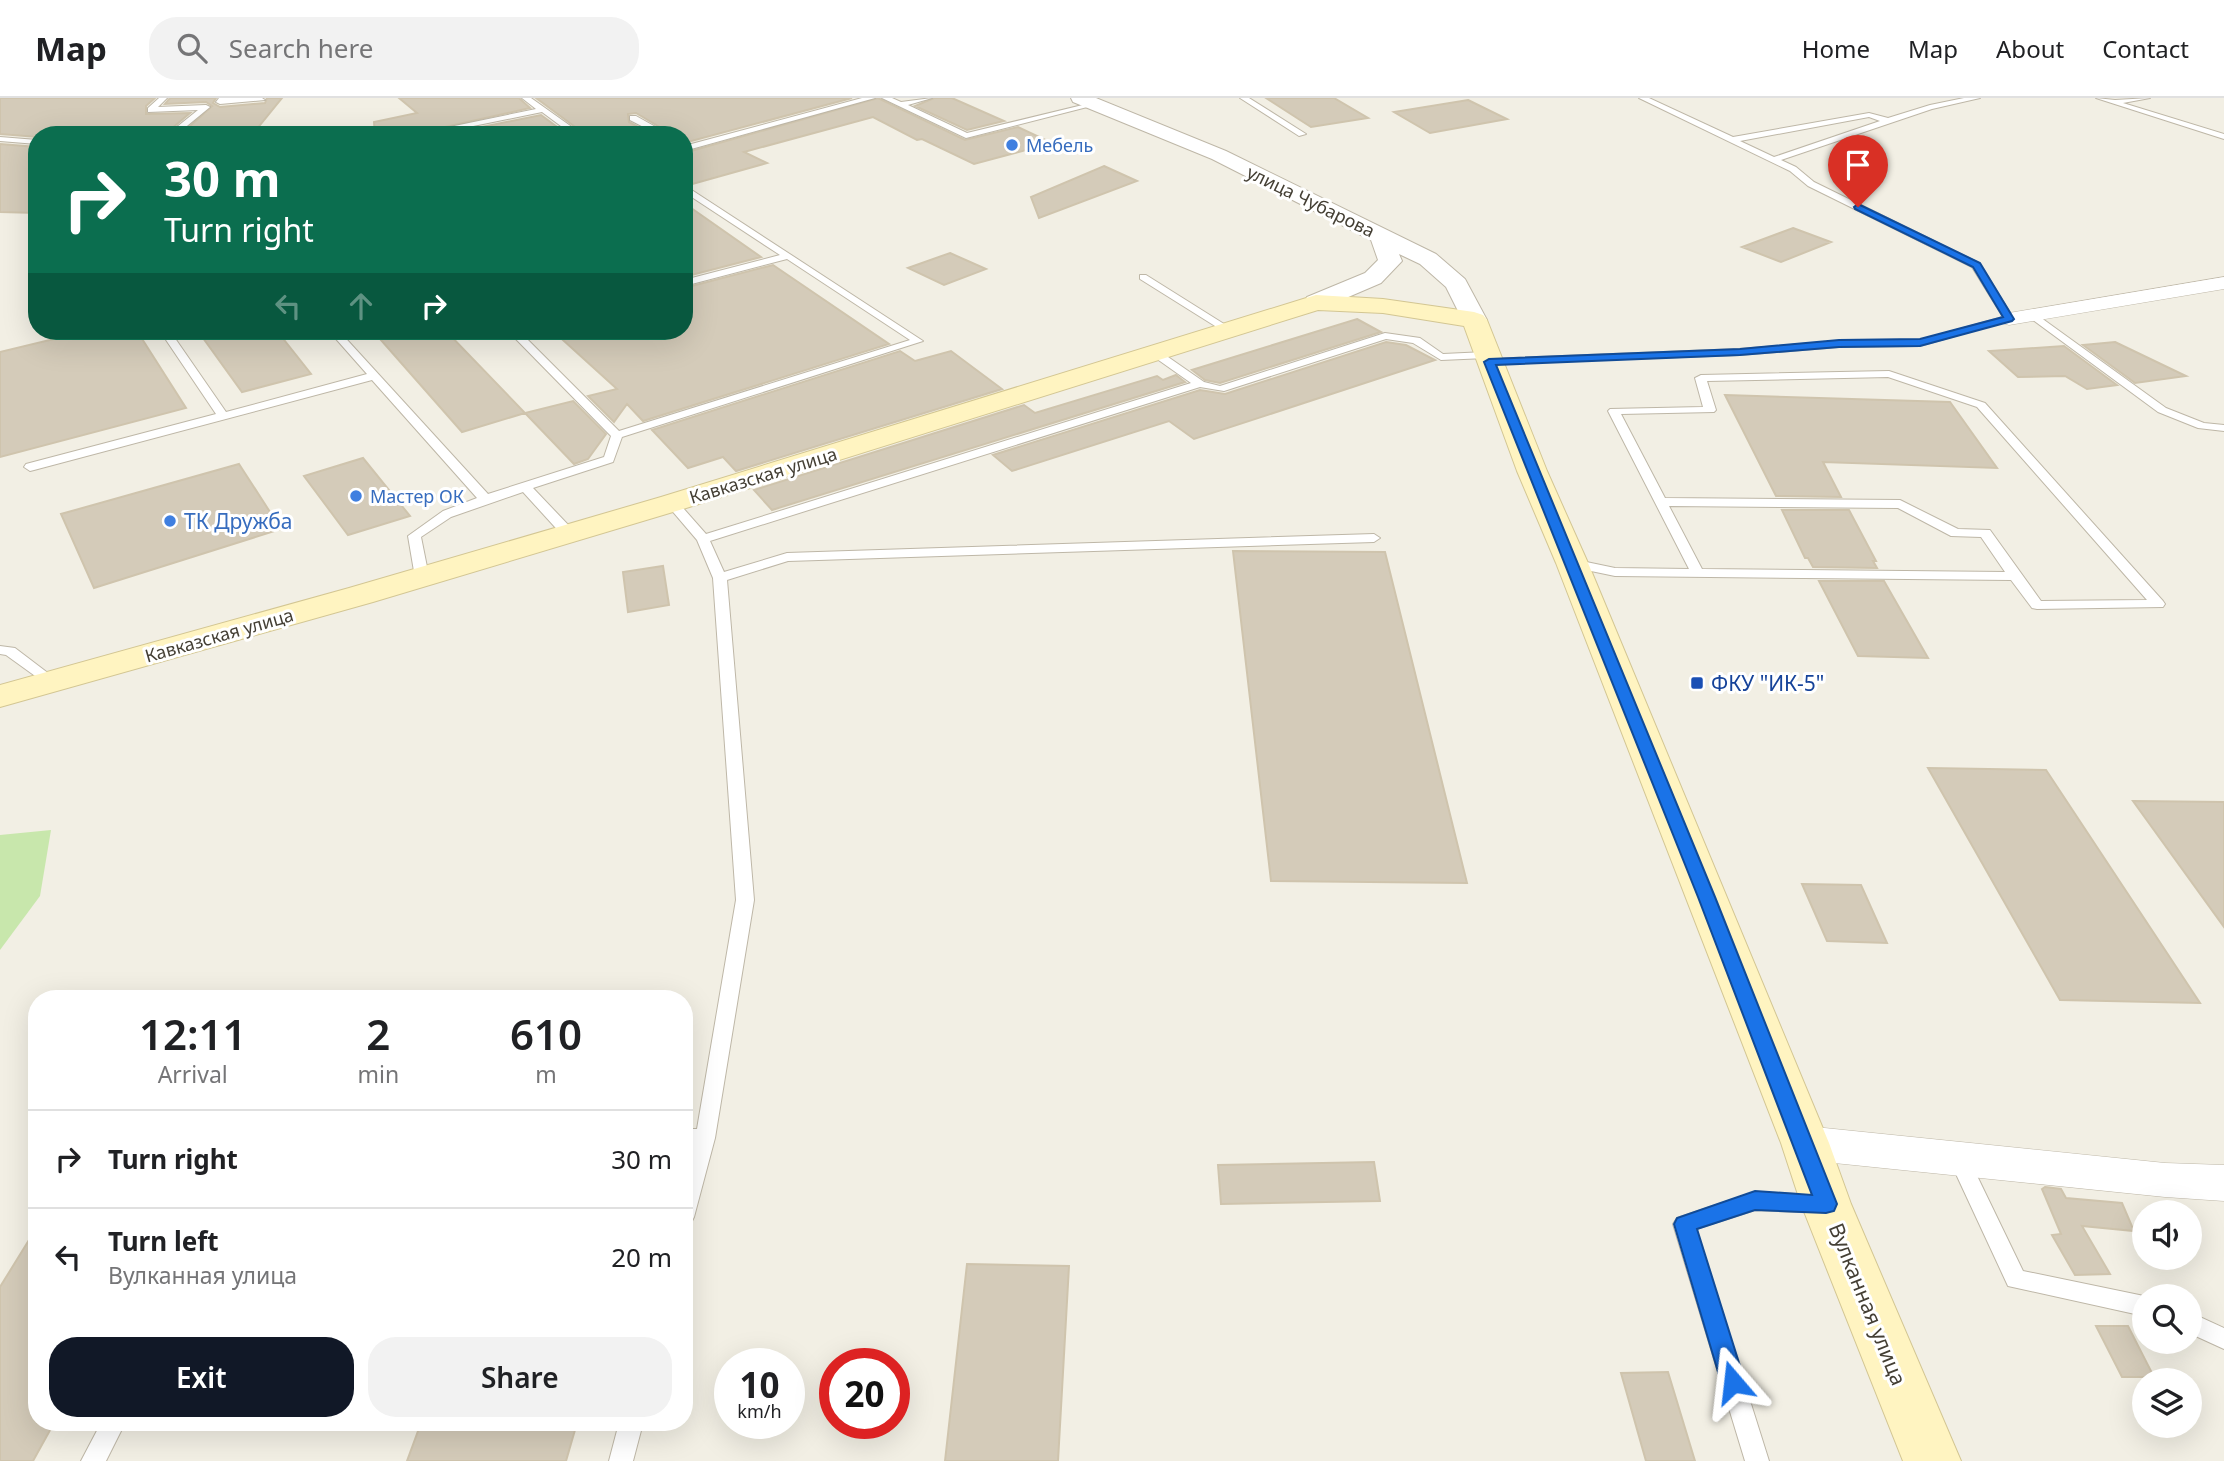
<!DOCTYPE html>
<html lang="en">
<head>
<meta charset="utf-8">
<style>
  body { margin:0; font-family:"Noto Sans",sans-serif; background:#f2f2f2; color:#202124; height:100vh; display:flex; flex-direction:column; font-size:26px; white-space:nowrap }
  * { box-sizing:border-box; margin:0 }
  p { font-size:23px; color:#757577 }
  .icon { flex:none; width:38px; height:38px; fill:none; stroke:currentColor; stroke-width:2; stroke-linecap:round; stroke-linejoin:round }
  .map { position:relative; flex:1; overflow:hidden }
  .side { position:absolute; left:28px; top:892px; width:665px; height:441px; display:flex; flex-direction:column; background:#fff; border-radius:28px; box-shadow:0 7px 28px #0002 }
  .side>* { flex:none }
  .top-card { position:absolute; left:28px; top:28px; width:665px; height:214px; border-radius:28px; box-shadow:0 7px 28px #0002; background:#0b6e4f; color:#fff; overflow:hidden }
  .fabs { position:absolute; left:2132px; top:1102px; display:grid; gap:14px }
  .fabs a { display:grid; place-items:center; width:70px; height:70px; border-radius:50%; background:#fff; box-shadow:0 7px 28px #0002; font-size:35px }
  .speed { position:absolute; left:714px; top:1250px; display:flex; gap:14px; font-size:35px; font-weight:700; text-align:center }
  .speed>* { display:grid; place-content:center; width:91px; height:91px; border-radius:50%; background:#fff; box-shadow:0 7px 28px #0002; line-height:1 }
  .speed small { font-size:18px; font-weight:400 }
  .speed .limit { border:10px solid #d22; background:#fff; color:#111 }
  .pin { position:absolute; display:grid; place-items:center; width:60px; height:60px; color:#fff; margin:-72px -30px; border-radius:50% 50% 50% 0; rotate:-45deg; box-shadow:0 0 7px #0007 }
  .pin .icon { rotate:45deg }
  .me { position:absolute; width:77px; margin:-38px; rotate:343deg; stroke-linejoin:round; filter:drop-shadow(0 0 5px #0008) }
  .turn { display:flex; align-items:center; gap:24px; height:147px; padding:0 21px; font-size:32px }
  .turn .icon { width:91px; height:91px; stroke-width:2.5 }
  .turn b { display:block; font-size:49px; line-height:60px }
  .lanes { display:flex; align-items:center; height:66px; padding:0 21px; background:#0003; justify-content:center; gap:35px; direction:ltr }
  .lanes .off { opacity:.35 }
  .eta { display:flex; justify-content:space-evenly; align-items:center; height:119px; text-align:center }
  .eta b { font-size:42px; font-weight:600; line-height:49px }
  .action { display:flex; gap:14px; margin-top:auto; padding:14px 21px }
  .action a { flex:1; height:80px; border-radius:28px; background:#111827; color:#fff; font-size:28px; font-weight:600; line-height:80px; text-align:center }
  .action a+a { background:#f2f2f2; color:#202124 }
  ul { padding:0; list-style:none }
  li { display:flex; align-items:center; gap:21px; height:98px; padding:0 21px; border-top:2px solid #e0e0e0 }
  li div { flex:1 }
  li b { display:block; font-size:26px }
  li em { font-style:normal }
  header { display:flex; align-items:center; gap:42px; box-sizing:border-box; height:98px; padding:0 35px; background:#fff; border-bottom:2px solid #e0e0e0 }
  header strong { font-size:33px }
  nav { display:flex; gap:38px; margin-inline-start:auto; font-size:24px }
  .search { width:490px; height:63px; background:#f2f2f2; display:flex; align-items:center; gap:18px; box-sizing:border-box; padding:0 24px; border-radius:28px; color:#757577; font-size:26px }
  .map>svg:first-child { display:block }
</style>
</head>
<body>
<header>
<strong>Map</strong>
<div class="search"><svg class="icon" aria-label="search" viewBox="0 0 24 24"><circle cx="10" cy="10" r="6"/><path d="M15 15l6 6"/></svg>Search here</div>
<nav><a>Home</a><a>Map</a><a>About</a><a>Contact</a></nav>
</header>
<div class="map">
<svg width="2224" height="1363" viewBox="0 0 2224 1363">
  <rect width="100%" height="100%" fill="#f2efe4"/>
  <path fill="#c8e7ac" d="M51 732 40 798 0 852V737Z"/>
  <path fill="#d4cbb9" stroke="#cfc4ad" stroke-width="2" d="M0 0H155L146 8V16L190 15 164 37H37V39L0 36Z
    M170 0H216L213 5 220 9 265 5 267 0H282L252 37H180L212 8 206 4 165 6Z
    M399 0H519L530 10 409 37H375L374 24 417 15Z
    M536 0H852L684 45V37H673L636 15 628 16 629 24 653 37H586Z
    M878 0 965 42 1018 29 1052 45 974 66 922 41 917 42 873 19 744 54 767 65 689 87 684 85V55Z
    M934 0H952L1004 23 967 32 915 8Z
    M1266 0H1334L1368 20 1311 29Z
    M1468 2 1507 21 1430 35 1394 14Z
    M541 17 568 37H443Z
    M0 46 37 49V115L0 114Z
    M1104 68 1137 83 1039 120 1031 99Z
    M684 105 761 159 684 179Z
    M1793 130 1831 144 1781 164 1742 149Z
    M950 155 986 171 944 187 908 170Z
    M773 167 889 246 643 323 627 306 614 324 588 298 617 291 553 233H684V190Z
    M1357 221 1381 234 1220 285 1205 282 1192 272Z
    M87 233H137L186 310 0 359V254Z
    M198 233H277L311 276 242 294Z
    M373 233H446L525 315 462 334Z
    M1386 244 1406 247 1435 262 1194 341 1169 323 1012 373 993 357 1200 292 1225 296Z
    M2115 244 2186 278 2135 285 2083 247Z
    M2064 248 2117 287 2087 291 2065 278 2018 279 1989 253Z
    M900 253 915 263 951 253 1002 291 736 373 723 359 688 370 652 332Z
    M1176 277 1185 284 772 412 754 392 1024 307 1035 315 1157 278 1163 282Z
    M1725 297 1950 304 1997 370 1823 364 1841 399 1776 398Z
    M573 303 606 336 588 361 574 366 525 315Z
    M363 360 410 418 348 437 304 378Z
    M239 366 281 431 94 490 61 416Z
    M1782 412H1849L1876 463H1873L1877 470 1813 469 1808 460H1805Z
    M1233 453 1385 454 1467 785 1271 783Z
    M663 468 669 507 628 514 623 474Z
    M1819 483H1884L1928 560 1858 558Z
    M1928 670 2046 672 2200 905 2060 902Z
    M2133 703 2224 704V829Z
    M1802 786 1861 787 1887 845 1827 843Z
    M1374 1064 1380 1103 1221 1106 1218 1067Z
    M2045 1089 2061 1091 2066 1100 2122 1105 2134 1133 2082 1128 2110 1176 2075 1177 2052 1137 2061 1136 2042 1091Z
    M37 1129V1325H54L33 1363H0V1189Z
    M967 1166 1069 1168 1058 1363H945Z
    M2096 1228H2128L2154 1279H2122Z
    M1668 1274 1695 1363H1646L1621 1275Z
    M421 1325H577L566 1363H407Z"/>
  <g fill="none" stroke-linecap="round" stroke-linejoin="round">
    <g stroke="#beb7a7" stroke-width="2">
      <path id="service" d="M159 0H167L158 9 206 7 210 9 176 37H167L198 12 148 14V10Z
        M219 0H262L265 2 220 6 216 4Z
        M522 0H531L583 37H573L542 14 429 37H411L536 11Z
        M862 0H875L684 53V48Z
        M882 0H892L901 4 932 0 908 7 967 35 1095 4 1099 6 966 40Z
        M1240 0H1249L1306 36 1299 38Z
        M1639 0H1649L1733 39 1869 15 1888 20 1930 7 1964 0H1980L1932 11 1781 62 1796 69 1814 84 1979 165 2014 221 1920 248 1839 249 1739 257 1485 266V262L1489 261 1739 251 1839 243 1920 242 2003 219 1972 169 1808 88 1790 73ZM1869 19 1880 23 1774 59 1740 43Z
        M2096 0 2115 2 2150 0 2123 5 2224 36V41Z
        M630 18H636L670 37H659L630 22Z
        M0 39 37 42V46L0 43Z
        M684 87 923 243 622 339 613 364 533 390 574 433V439H564L523 394 451 419 421 439 429 479 422 483 415 479 408 438 443 413 477 400 372 282 34 372 30 373 24 369 26 366 216 316 160 233H170L226 314 367 276 329 233H339L488 396 604 359 611 338 508 233H519L619 333 910 242 787 161 684 188V182L780 157 684 94Z
        M1140 177H1146L1232 231 1223 233 1140 181Z
        M2033 214 2166 310 2204 325 2224 327V333L2198 330 2158 314 2029 219 2028 217Z
        M1385 235 1420 240 1443 256 1486 254 1491 257 1486 260 1441 262 1413 245 1386 241 1224 293 1200 289 710 443 724 474 787 455 1374 436 1380 440 1374 444 788 463 727 482 754 802 715 1040 694 1119 691 1125 684 1128V1080L693 1048 684 1047V1031H697L736 802 713 480 697 442 668 408V402H676L706 436 1191 285 1150 256V252H1158L1204 284 1220 288Z
        M1889 273 1985 305 2163 503 2165 506 2163 509 2037 511 2032 510 2011 482 1615 478 1567 468 1565 465 1572 461 1615 470 1689 471 1608 313 1610 311 1703 309 1695 280 1701 277ZM1888 279 1977 309 2147 502 2041 503 1990 432 1958 431 1900 402 1665 400 1621 316 1714 314 1716 312 1707 283ZM1669 408 1898 410 1951 438 1981 439 2005 474 1702 471Z
        M0 548 15 550 61 585 54 589 49 588 6 557 0 556Z
        M1959 1052 1966 1055 2023 1173 2144 1198 2146 1199H2144V1218L2008 1188 1949 1061 1952 1055Z
        M1755 1094 1822 1097 1829 1100 1832 1106 1829 1112 1822 1115 1755 1112 1696 1131 1769 1363H1745L1673 1126 1677 1120Z
        M2189 1214 2224 1230V1251L2189 1235Z
        M101 1325H125L106 1363H81Z
        M619 1325H643L633 1363H609Z"/>
    </g>
    <g stroke="#beb7a7" stroke-width="1">
      <path id="minor" d="M2224 179V191L2009 227 2002 225 1999 221 2002 217 2009 215Z
        M1805 1028 2165 1065 2224 1067V1103L2165 1099 1805 1062 1791 1057 1785 1045 1791 1033Z"/>
    </g>
    <g stroke="#beb7a7" stroke-width="2">
      <path id="tertiary" d="M1071 0H1096L1226 53 1436 156 1465 181 1487 222 1483 227 1474 230 1465 227 1446 189 1420 166 1399 156 1402 163 1381 185 1325 209 1316 211 1307 209 1304 204 1307 199 1365 175 1378 162 1371 142 1212 61 1073 4Z"/>
    </g>
    <g stroke="#d3c693" stroke-width="2">
      <path id="secondary" d="M1316 197 1383 201 1474 214 1483 217 1487 222 1547 373 1588 465 1829 1045 1851 1106 1961 1363H1903L1801 1106 1781 1045 1556 465 1517 373 1464 228 1383 215 1318 212 683 411 373 504 0 609V587L349 490 661 399Z"/>
    </g>
    <use href="#service" fill="#fff" fill-rule="evenodd"/>
    <use href="#minor" fill="#fff" fill-rule="evenodd"/>
    <use href="#tertiary" fill="#fff" fill-rule="evenodd"/>
    <use href="#secondary" fill="#fff4c1" fill-rule="evenodd"/>
  </g>
  <path fill="#1a73e8" stroke="#114b97" stroke-width="2" d="M1858 106 1980 165 2014 221 2012 223 1920 248 1839 249 1740 257 1496 267 1715 799 1837 1106 1834 1113 1826 1115 1755 1112 1697 1131 1745 1284 1741 1292 1733 1295 1725 1292 1721 1284 1674 1126 1677 1120 1755 1093 1812 1097 1698 799 1484 264 1489 261 1740 251 1839 242 1920 241 2003 219 1973 169 1855 111 1854 109Z"/>
  <g fill="#3f7fe0" stroke="#fff" stroke-width="2.5">
    <circle cx="1012" cy="47" r="7"/>
    <circle cx="356" cy="398" r="7"/>
    <circle cx="170" cy="423" r="7"/>
  </g>
  <rect fill="#1a4fb4" stroke="#fff" stroke-width="2.5" x="1690" y="578" width="14" height="14" rx="3.5"/>
  <g text-anchor="middle" dominant-baseline="central" stroke-width="6" stroke-linejoin="round" paint-order="stroke">
    <g font-size="18" fill="#366cbe" stroke="#fff" text-anchor="start">
      <text x="1026" y="47">Мебель</text>
      <text x="370" y="398">Мастер ОК</text>
    </g>
    <g font-size="18" fill="#443f34" stroke="#fff">
      <text transform="translate(1311 103) rotate(26)">улица Чубарова</text>
      <text transform="translate(763 377) rotate(-17)">Кавказская улица</text>
      <text transform="translate(219 537) rotate(-16)">Кавказская улица</text>
    </g>
    <g font-size="21" fill="#366cbe" stroke="#fff" text-anchor="start">
      <text x="184" y="423">ТК Дружба</text>
    </g>
    <g font-size="21" fill="#164399" stroke="#fff" text-anchor="start">
      <text x="1711" y="585">ФКУ "ИК-5"</text>
    </g>
    <g font-size="21" fill="#443f34" stroke="#fff">
      <text transform="translate(1868 1206) rotate(68)">Вулканная улица</text>
    </g>
  </g>
</svg>
<div class="fabs">
<a><svg class="icon" aria-label="sound" viewBox="0 0 24 24"><path d="M4 9h4l5-4v14l-5-4H4zM17 9q2 3 0 6"/></svg></a>
<a><svg class="icon" aria-label="search" viewBox="0 0 24 24"><circle cx="10" cy="10" r="6"/><path d="M15 15l6 6"/></svg></a>
<a><svg class="icon" aria-label="layers" viewBox="0 0 24 24"><path d="M12 4l9 5-9 5-9-5zM3 14l9 5 9-5"/></svg></a>
</div>
<div class="speed"><div>10<small>km/h</small></div><div class="limit">20</div></div>
<div class="pin" style="left:1858px;top:109px;background:#d93025"><svg class="icon" aria-label="arrive" viewBox="0 0 24 24"><path d="M6 21V4h12l-3 4 3 4H6"/></svg></div>
<svg class="me" style="left:1733px;top:1284px" viewBox="-20 -20 40 40"><path d="M0-17L14 15 0 8-14 15z" fill="#1a73e8" stroke="#fff" stroke-width="4"/></svg>
<div class="top-card">
<div class="turn"><svg class="icon" aria-label="right" viewBox="0 0 24 24"><path d="M7 20v-9h11M14 6l5 5-5 5"/></svg><div><b>30 m</b>Turn right</div></div>
<div class="lanes"><svg class="icon off" aria-label="left" viewBox="0 0 24 24"><path d="M17 20v-9H6M10 6l-5 5 5 5"/></svg><svg class="icon off" aria-label="ahead" viewBox="0 0 24 24"><path d="M12 20V5M6 11l6-6 6 6"/></svg><svg class="icon" aria-label="right" viewBox="0 0 24 24"><path d="M7 20v-9h11M14 6l5 5-5 5"/></svg></div>
</div>
<section class="side">
<div class="eta">
<div><b>12:11</b><p>Arrival</p></div>
<div><b>2</b><p>min</p></div>
<div><b>610</b><p>m</p></div>
</div>
<ul>
<li><svg class="icon" aria-label="right" viewBox="0 0 24 24"><path d="M7 20v-9h11M14 6l5 5-5 5"/></svg><div><b>Turn right</b></div><em>30 m</em></li>
<li><svg class="icon" aria-label="left" viewBox="0 0 24 24"><path d="M17 20v-9H6M10 6l-5 5 5 5"/></svg><div><b>Turn left</b><p>Вулканная улица</p></div><em>20 m</em></li>
</ul>
<div class="action"><a>Exit</a><a>Share</a></div>
</section>
</div>
</body>
</html>
